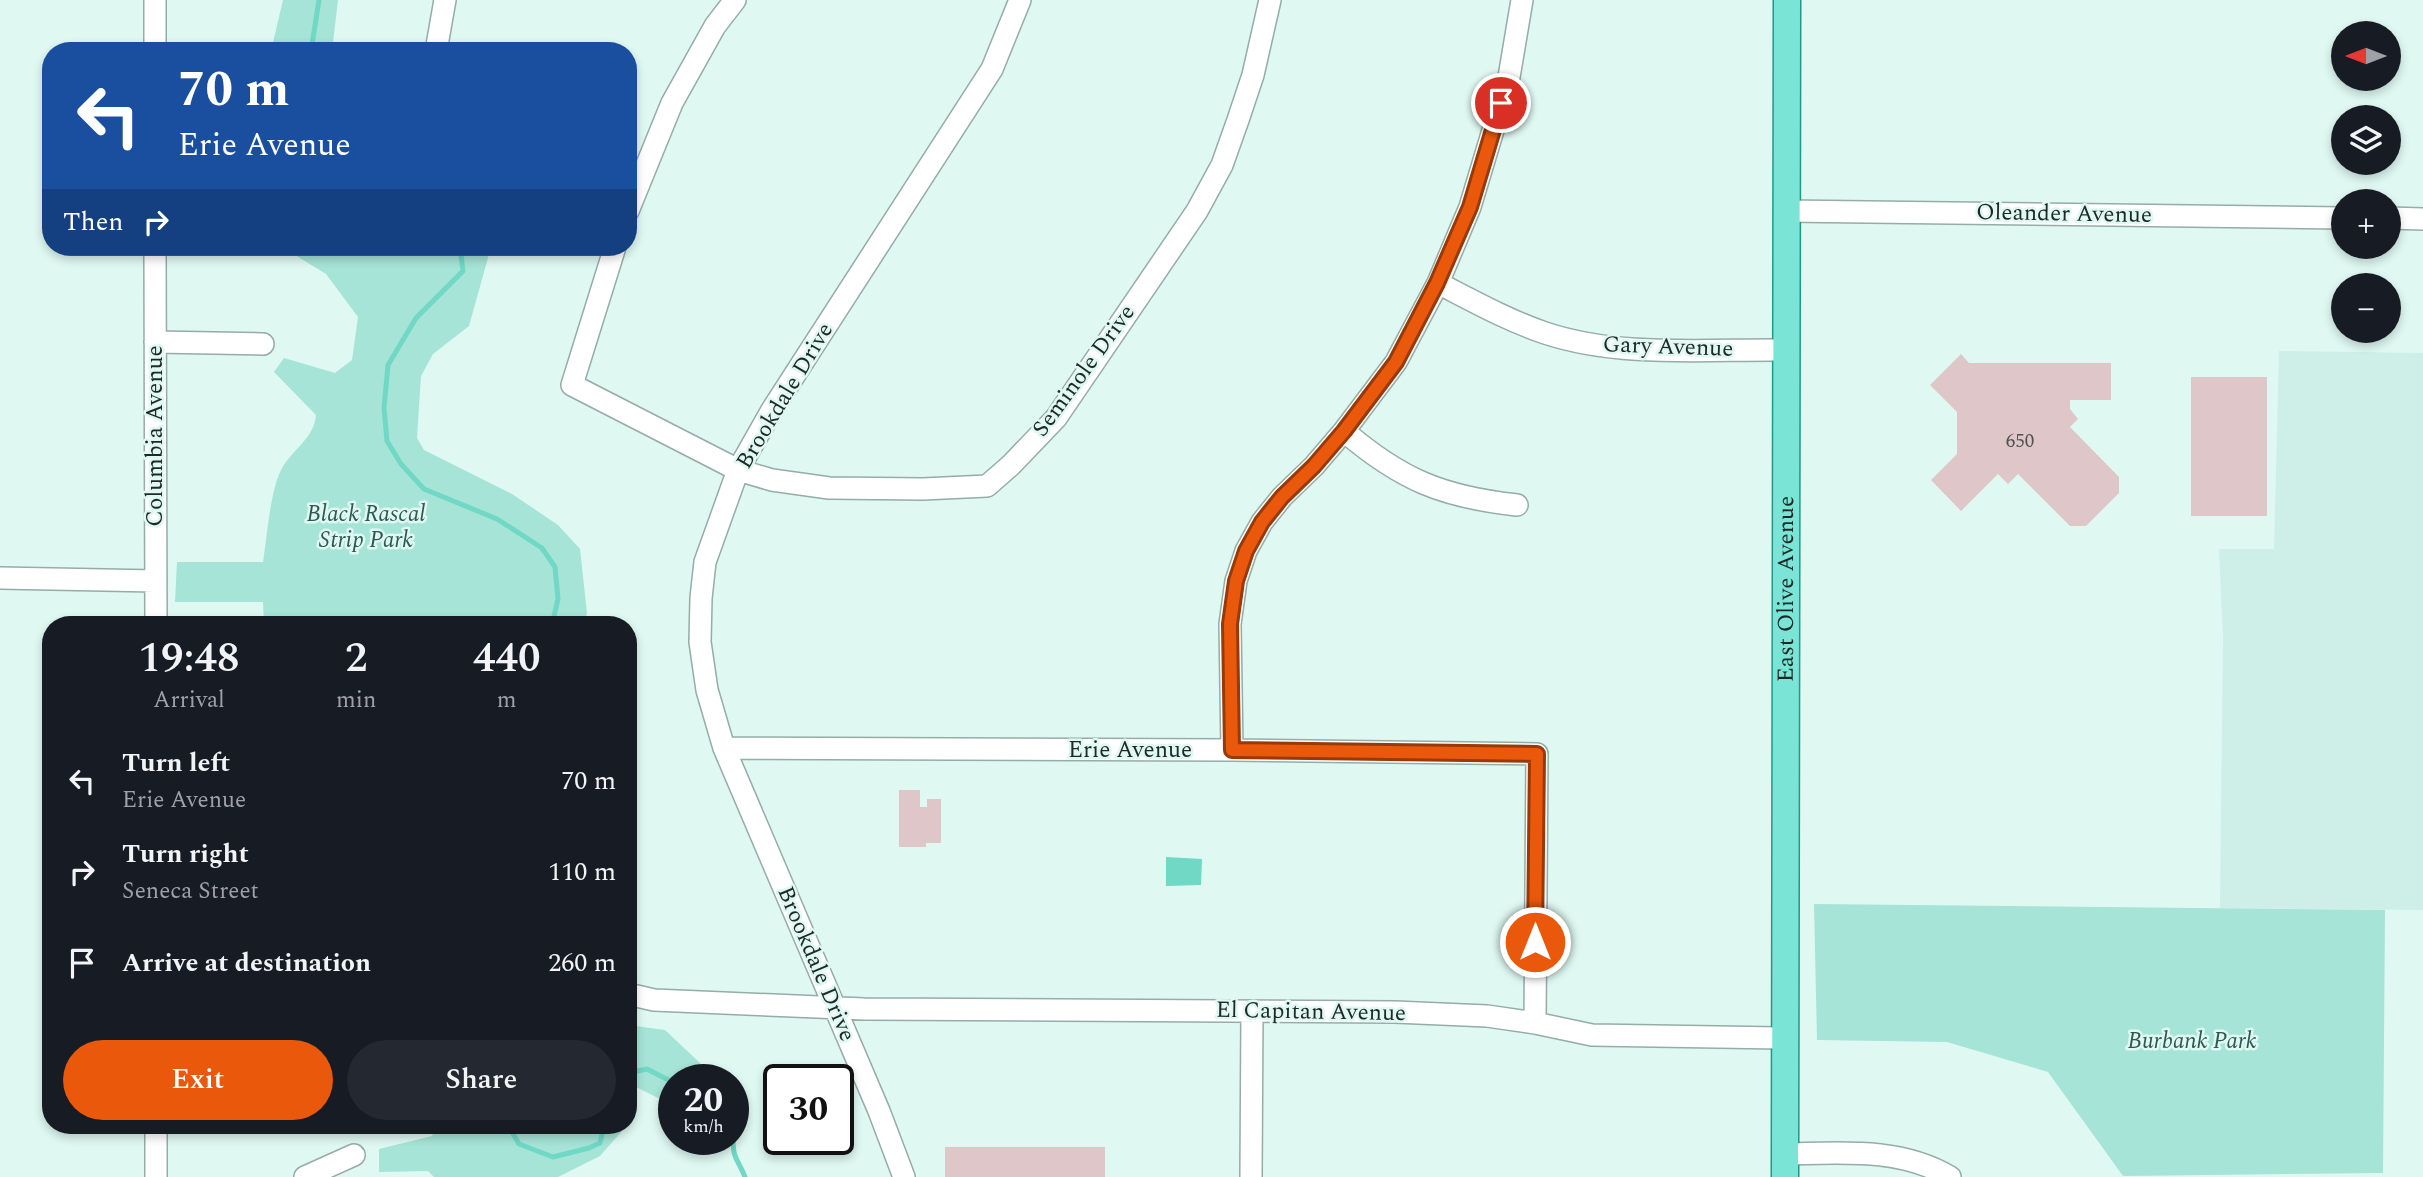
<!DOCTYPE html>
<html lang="en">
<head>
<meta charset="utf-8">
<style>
  body { margin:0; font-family:Spectral,serif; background:#242831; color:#f1f3f6; height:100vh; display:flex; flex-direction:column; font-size:26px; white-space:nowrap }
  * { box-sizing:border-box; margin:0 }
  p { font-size:23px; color:#9ea1a6 }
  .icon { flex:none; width:38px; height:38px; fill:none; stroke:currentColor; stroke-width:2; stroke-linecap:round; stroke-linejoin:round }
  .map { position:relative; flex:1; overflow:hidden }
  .panel { position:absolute; left:42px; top:616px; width:595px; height:518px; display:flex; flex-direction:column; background:#171b24; border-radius:28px; box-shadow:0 4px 10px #0003 }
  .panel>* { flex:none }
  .hud { position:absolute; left:42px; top:42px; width:595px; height:214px; border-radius:28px; box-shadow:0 4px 10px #0003; background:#1a4fa0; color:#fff; overflow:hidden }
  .needle { width:46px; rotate:270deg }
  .tools { position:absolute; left:2331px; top:21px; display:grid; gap:14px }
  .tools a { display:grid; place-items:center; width:70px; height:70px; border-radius:50%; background:#171b24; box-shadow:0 4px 10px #0003; font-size:35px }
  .speed { position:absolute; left:658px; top:1064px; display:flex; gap:14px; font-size:35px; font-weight:700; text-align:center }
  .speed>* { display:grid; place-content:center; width:91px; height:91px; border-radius:50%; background:#171b24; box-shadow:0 4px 10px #0003; line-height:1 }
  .speed small { font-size:18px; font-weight:400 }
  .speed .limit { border:4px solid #111; border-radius:10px; background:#fff; color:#111 }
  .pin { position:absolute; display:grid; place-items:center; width:60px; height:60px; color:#fff; margin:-30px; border:4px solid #fff; border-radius:50%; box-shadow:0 2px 7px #0007 }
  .me { position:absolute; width:77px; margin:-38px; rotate:0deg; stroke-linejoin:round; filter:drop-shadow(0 0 5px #0008) }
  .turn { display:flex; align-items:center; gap:24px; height:147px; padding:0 21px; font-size:32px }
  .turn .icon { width:91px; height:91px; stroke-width:2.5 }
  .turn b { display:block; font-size:49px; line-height:60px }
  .then { display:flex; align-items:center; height:66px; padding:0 21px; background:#0003; gap:14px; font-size:26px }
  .eta { display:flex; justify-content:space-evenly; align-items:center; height:119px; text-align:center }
  .eta b { font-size:42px; font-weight:600; line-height:49px }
  .cta { display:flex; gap:14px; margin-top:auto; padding:14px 21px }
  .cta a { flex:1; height:80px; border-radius:42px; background:#ea580c; color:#fff; font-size:28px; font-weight:600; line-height:80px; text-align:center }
  .cta a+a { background:#242831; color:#f1f3f6 }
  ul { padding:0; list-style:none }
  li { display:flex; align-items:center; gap:21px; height:91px; padding:0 21px }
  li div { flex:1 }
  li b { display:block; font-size:26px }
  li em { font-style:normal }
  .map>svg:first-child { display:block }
</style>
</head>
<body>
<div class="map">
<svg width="2423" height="1177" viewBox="0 0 2423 1177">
  <rect width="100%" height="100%" fill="#dff8f2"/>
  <path fill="#cdefe7" d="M2279 351 2423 353V910L2220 908 2223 637 2219 549H2274Z"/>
  <path fill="#a6e4d7" d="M283 0H338L332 51H271Z
    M282 247H491L469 326 433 354 421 376 417 438 424 450 512 494 558 525 580 549 587 613 584 625H264L263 602H175L177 562H263C267 537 270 492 281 470 292 449 314 439 316 415L274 372 284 358 335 373 352 360 358 317 326 274Z
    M1814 904 2385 910 2383 1173 2123 1176 2048 1072 1947 1042 1817 1040Z
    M628 1025 665 1030 718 1080H674V1106L634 1086 628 1107Z
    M436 1125H540L545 1131 565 1134 578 1125H624L622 1131 600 1156 558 1177H434L428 1171 379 1172V1149L432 1136Z"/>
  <path fill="#70d8c5" d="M1166 857 1202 859 1201 885 1166 886Z"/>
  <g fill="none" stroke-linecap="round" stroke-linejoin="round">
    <path stroke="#70d8c5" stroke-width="5" d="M311 51 319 0
      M460 247 463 271 416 318 388 365 384 408 387 441 401 464 424 489 497 519 542 548 555 567 558 599 552 625
      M628 1073 647 1069 674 1083
      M508 1125 519 1144 553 1157 589 1148 600 1143 604 1125
      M733 1139C733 1160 738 1159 745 1177"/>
  </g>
  <path fill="#dfc7c9" d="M1961 354 1969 363H2111V400H2070V409L2078 419 2070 427 2119 477V493L2086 526H2070L2018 474 2008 484 1998 474 1961 511 1931 480 1957 454V412L1930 385Z
    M2191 377H2267V516H2191Z
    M899 790H920V807H927V799H941V843H926V847H899Z
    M945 1147H1105V1177H945Z"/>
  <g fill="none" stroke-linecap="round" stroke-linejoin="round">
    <g stroke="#95aca7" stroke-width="24">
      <path id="minor" d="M155 0V51
        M436 51 445 0
        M628 211 672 103 715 26 735 0
        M1785 211 2343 218
        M2389 218 2423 219
        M155 247 156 625
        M615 247 572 385 738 470 772 480 829 488 923 489 987 486 1011 465 1056 418 1197 211 1222 165 1238 120 1253 75 1270 0
        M1438 283C1473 301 1507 320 1545 333 1620 358 1707 349 1785 350
        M155 342 263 344
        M1344 431C1401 480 1443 497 1517 505
        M0 578 156 581
        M724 748 1232 750 1537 754 1535 1023
        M1232 750 1230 624 1236 581 1246 551 1262 522 1282 497 1314 466 1344 431 1396 362 1438 283 1470 207 1509 77 1522 0
        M628 994 654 1000 864 1009 1395 1012 1487 1016 1535 1023 1592 1035 1785 1038
        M156 1125V1177
        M1785 1154C1841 1153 1900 1147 1950 1177
        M305 1177 354 1155
        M904 1177 879 1111 724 748 707 690 700 642 701 598 705 562 738 470 772 410 992 69 1020 0
        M1251 1177 1252 1011"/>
    </g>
    <g stroke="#219888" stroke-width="29">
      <g id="major">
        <path id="s1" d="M1785 1177 1787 0"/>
      </g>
    </g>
    <use href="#minor" stroke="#fff" stroke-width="21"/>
    <use href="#major" stroke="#7ae5d7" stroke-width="26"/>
  </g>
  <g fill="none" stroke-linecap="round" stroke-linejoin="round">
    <g stroke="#983908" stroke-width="18">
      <path id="route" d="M1501 103 1470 207 1437 283 1396 362 1344 431 1314 466 1282 497 1262 522 1246 551 1236 581 1230 624 1232 750 1537 754 1535 942"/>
    </g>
    <use href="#route" stroke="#ea580c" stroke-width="12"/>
  </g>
  <g text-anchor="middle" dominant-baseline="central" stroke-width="5" stroke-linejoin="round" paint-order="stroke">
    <g font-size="19" fill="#4f504f">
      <text x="2020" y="441">650</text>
    </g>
    <g font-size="23" fill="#1f2826" stroke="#dff8f2">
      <text transform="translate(2064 214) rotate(1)">Oleander Avenue</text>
      <text transform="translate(1668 347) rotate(2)">Gary Avenue</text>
      <text transform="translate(1084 371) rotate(-54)">Seminole Drive</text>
      <text transform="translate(785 396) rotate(-59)">Brookdale Drive</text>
      <text transform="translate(155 436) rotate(-90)">Columbia Avenue</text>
      <text stroke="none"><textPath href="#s1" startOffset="588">East Olive Avenue</textPath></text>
      <text x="1130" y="750">Erie Avenue</text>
      <text transform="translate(816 964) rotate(67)">Brookdale Drive</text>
      <text transform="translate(1311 1012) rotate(1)">El Capitan Avenue</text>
    </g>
    <g font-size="23" font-style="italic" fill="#2c5951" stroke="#dff8f2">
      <text x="366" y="514">Black Rascal<tspan x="366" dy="26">Strip Park</tspan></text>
      <text x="2192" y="1041">Burbank Park</text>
    </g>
  </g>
</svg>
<div class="tools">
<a><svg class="needle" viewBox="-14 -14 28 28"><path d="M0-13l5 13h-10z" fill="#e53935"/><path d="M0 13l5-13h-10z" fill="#9ea1a6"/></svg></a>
<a><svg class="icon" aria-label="layers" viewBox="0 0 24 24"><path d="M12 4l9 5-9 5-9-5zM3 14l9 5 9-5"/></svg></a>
<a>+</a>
<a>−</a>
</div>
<div class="speed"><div>20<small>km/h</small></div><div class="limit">30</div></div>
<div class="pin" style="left:1501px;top:103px;background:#d93025"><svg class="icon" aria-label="arrive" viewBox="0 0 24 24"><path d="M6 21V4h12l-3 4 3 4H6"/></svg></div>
<svg class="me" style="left:1535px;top:942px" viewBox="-20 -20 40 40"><circle r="17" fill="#ea580c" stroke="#fff" stroke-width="3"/><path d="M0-11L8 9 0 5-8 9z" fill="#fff"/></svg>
<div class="hud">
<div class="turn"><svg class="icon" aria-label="left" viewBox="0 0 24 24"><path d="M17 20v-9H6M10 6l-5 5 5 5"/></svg><div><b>70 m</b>Erie Avenue</div></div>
<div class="then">Then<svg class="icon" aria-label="right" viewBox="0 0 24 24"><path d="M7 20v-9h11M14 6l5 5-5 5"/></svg></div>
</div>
<section class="panel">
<div class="eta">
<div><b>19:48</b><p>Arrival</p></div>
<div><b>2</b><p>min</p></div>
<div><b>440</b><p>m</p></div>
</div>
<ul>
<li><svg class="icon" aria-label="left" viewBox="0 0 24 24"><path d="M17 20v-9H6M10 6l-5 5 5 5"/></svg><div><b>Turn left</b><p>Erie Avenue</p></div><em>70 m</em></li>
<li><svg class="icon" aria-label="right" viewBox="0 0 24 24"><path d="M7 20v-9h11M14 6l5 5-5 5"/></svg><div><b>Turn right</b><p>Seneca Street</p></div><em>110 m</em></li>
<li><svg class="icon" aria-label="arrive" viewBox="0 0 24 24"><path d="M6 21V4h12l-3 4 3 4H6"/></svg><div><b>Arrive at destination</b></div><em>260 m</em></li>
</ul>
<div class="cta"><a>Exit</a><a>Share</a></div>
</section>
</div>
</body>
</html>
